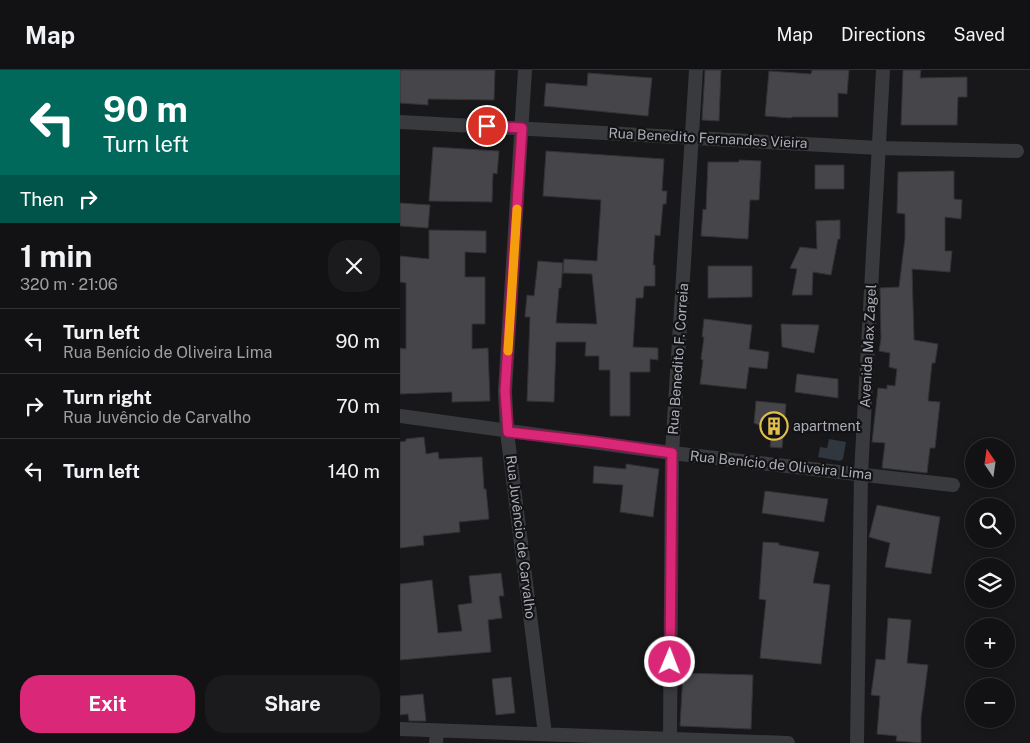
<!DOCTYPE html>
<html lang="en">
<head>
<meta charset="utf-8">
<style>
  body { margin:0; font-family:"Public Sans",sans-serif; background:#1b1b1d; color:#f1f3f6; height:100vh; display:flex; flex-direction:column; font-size:19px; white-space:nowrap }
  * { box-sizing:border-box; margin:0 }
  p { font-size:16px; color:#9c9ea0 }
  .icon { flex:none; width:28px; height:28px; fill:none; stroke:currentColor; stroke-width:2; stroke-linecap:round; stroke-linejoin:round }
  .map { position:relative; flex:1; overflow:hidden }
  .panel { display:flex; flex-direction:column; background:#121214; width:400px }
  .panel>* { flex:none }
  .guide { background:#00695c; color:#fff; overflow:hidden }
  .needle { width:32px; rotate:347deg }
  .controls { position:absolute; left:565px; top:368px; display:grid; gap:10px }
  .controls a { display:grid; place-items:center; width:50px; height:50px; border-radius:50%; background:#121214; box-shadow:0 2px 8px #0003,0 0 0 1px #313234; font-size:25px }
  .pin { position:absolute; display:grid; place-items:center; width:42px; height:42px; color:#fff; margin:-21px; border:2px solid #fff; border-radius:50%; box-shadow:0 1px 5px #0007 }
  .me { position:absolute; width:55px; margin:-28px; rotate:1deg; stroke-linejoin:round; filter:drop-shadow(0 0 4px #0008) }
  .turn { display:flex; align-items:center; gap:18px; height:105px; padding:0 20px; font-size:22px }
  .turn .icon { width:65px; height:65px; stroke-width:2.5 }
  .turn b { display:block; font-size:35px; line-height:42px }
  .then { display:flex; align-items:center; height:48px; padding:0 20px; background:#0003; gap:10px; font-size:19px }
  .round { display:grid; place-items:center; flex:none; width:52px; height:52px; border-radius:20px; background:#1b1b1d }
  .summary { display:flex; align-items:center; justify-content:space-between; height:85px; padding:0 20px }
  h1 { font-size:30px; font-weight:700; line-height:38px }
  .button { display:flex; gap:10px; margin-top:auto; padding:10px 20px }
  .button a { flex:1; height:58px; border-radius:20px; background:#db2777; color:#fff; font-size:20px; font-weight:700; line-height:58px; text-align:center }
  .button a+a { background:#1b1b1d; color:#f1f3f6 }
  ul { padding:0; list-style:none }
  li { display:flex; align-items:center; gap:15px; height:65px; padding:0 20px; border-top:1px solid #313234 }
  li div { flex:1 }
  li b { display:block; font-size:19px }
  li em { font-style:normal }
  header { display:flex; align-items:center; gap:30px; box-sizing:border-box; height:70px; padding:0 25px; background:#121214; border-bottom:1px solid #313234 }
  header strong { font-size:24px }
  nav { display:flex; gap:28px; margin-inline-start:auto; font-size:18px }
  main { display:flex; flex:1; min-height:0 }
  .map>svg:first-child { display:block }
</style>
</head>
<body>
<header>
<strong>Map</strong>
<nav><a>Map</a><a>Directions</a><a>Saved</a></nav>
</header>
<main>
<section class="panel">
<div class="guide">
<div class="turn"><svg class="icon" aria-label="left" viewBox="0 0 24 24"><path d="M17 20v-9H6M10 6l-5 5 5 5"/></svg><div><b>90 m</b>Turn left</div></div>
<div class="then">Then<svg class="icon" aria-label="right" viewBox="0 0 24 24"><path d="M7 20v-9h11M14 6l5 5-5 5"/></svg></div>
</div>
<div class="summary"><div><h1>1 min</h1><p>320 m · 21:06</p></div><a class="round"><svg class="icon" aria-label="close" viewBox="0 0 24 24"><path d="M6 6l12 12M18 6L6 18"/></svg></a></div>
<ul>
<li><svg class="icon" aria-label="left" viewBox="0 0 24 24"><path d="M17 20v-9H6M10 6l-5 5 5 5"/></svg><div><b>Turn left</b><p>Rua Benício de Oliveira Lima</p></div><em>90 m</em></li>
<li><svg class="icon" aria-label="right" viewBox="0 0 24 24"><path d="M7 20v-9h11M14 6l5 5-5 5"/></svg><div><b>Turn right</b><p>Rua Juvêncio de Carvalho</p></div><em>70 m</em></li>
<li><svg class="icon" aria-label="left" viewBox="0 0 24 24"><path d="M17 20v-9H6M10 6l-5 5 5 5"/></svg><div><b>Turn left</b></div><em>140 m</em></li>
</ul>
<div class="button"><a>Exit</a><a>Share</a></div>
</section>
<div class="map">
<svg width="630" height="673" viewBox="0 0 630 673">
  <rect width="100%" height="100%" fill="#18181a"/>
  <path fill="#31373f" d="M429 369 446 372 443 389 440 391 418 387 420 377 427 378Z"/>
  <path fill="#45454a" stroke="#333236" d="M0 0H95L94 30 28 29V35L0 33Z
    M305 0H321L319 51 302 50Z
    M412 0H449L447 24 438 23V47H392L391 48 365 46 369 1 411 4Z
    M503 0H521L520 8 567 7V27H558L557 55H501Z
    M188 3 252 8 248 46 144 36 146 13 187 16Z
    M33 77 99 81 97 104 93 103 92 132 29 131Z
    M146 81 264 89 262 121H267L266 134H263L260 166 255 165 253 195H255V216H244L243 228H236L233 277 258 278V290L250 289V302H230V346H210V300H199V286H185L186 272H156L154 332 127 331 130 247H125L127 225 134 226 138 191 163 193 161 218H159L156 253 197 254 192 204 163 203 164 189 197 191 201 130 143 126Z
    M339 90 361 91 359 130H350L348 169 301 166 303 139 306 140 308 92H339Z
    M415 95H444V119H415Z
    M554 101V129L562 130 561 149 545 147V181H552L550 202 512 199 514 270 538 274 535 293H532L528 331 540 332 535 378H530L527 403 482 398 485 373 472 372 478 318 487 319V315L495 316 497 299 489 297 490 283 479 281 481 269 480 218 499 217 505 168V144L497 143 498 102Z
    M0 133 30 135 28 158 0 156Z
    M440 150V169H438L431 205 413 202 412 225H392L397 199 390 198 400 177 417 179 416 151Z
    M29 160 86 161V183L65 182V207H85V254H72V279L88 278 90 331 52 332V322L0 324V278L6 279V213L0 212V186L29 189Z
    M308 196H352V227L308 228Z
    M304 249 352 255 349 279 369 282 367 299 349 297 346 319 300 314 303 290 301 289 304 267H302Z
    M381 254 419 255 414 283 382 277Z
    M397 304 438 309V328L395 322Z
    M356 331 386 334 382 378 370 377 372 360 354 353Z
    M24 367 26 384 38 382 39 389 82 387 84 419H86L89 449 59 452 60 462 23 466 24 475 0 478V372L6 371V369Z
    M226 394 259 399 253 447 220 442 223 415 193 413 194 396 226 399Z
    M365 421 428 429 424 452 362 443Z
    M477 435 540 447 531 504 485 497 490 473 469 467Z
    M363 472 379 473V475L419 482 413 513 430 515 421 594 360 588 366 530 359 529Z
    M101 503 104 526H99L102 548 88 550 91 582 0 590V514L32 510 38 563 62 561 58 535 72 533 69 506Z
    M488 548 511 550 507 593 528 595 521 648V673L496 671 497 666 477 664 480 626 471 625 476 589 485 590Z
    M283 603 353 605 351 659 280 656Z
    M111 607 115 643 96 645 92 609Z
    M23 624 26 651H9L8 644 0 645V626Z"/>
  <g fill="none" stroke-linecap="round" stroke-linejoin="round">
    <path stroke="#393a3e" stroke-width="14" d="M125 0 105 321 107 362 145 664
      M0 52 479 78 617 81
      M0 346 272 383 553 415
      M0 659 388 673
      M270 668 272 383 296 0
      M36 673 37 661
      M457 673 461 404 483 0"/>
  </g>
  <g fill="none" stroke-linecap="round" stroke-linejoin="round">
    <g stroke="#8e194d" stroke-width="12">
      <path id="route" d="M87 56 122 58 105 321 108 362 196 372 272 383 270 592"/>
    </g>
    <use href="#route" stroke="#db2777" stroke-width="9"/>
    <path stroke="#f59e0b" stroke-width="9" d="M108 281 117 139"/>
  </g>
  <defs>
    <g id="building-ring" transform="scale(1.4375)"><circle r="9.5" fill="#131315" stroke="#e1bf49" stroke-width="1.5"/><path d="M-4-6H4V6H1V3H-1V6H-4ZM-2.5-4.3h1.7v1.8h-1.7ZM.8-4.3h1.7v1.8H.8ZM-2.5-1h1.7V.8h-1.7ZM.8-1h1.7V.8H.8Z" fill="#e1bf49"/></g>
  </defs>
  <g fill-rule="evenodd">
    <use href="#building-ring" x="374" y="356"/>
  </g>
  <g text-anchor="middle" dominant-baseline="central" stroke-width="4.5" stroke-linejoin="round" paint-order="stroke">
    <g font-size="14" fill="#abaeb8" stroke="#131315">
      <text transform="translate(308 68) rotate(3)">Rua Benedito Fernandes Vieira</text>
      <text transform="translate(468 276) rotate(-87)">Avenida Max Zagel</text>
      <text transform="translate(278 289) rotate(-86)">Rua Benedito F. Correia</text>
      <text transform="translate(381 395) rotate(6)">Rua Benício de Oliveira Lima</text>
      <text transform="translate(121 467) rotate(83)">Rua Juvêncio de Carvalho</text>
    </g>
    <g font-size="14" fill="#abaeb8" stroke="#131315" text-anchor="start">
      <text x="393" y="356">apartment</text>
    </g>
  </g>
</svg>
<div class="controls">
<a><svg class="needle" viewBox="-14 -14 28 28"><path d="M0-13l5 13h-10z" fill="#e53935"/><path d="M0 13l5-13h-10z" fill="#9c9ea0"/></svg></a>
<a><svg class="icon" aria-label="search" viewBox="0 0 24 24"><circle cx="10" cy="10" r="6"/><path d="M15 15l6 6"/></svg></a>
<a><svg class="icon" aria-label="layers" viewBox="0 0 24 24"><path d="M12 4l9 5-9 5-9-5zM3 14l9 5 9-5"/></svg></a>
<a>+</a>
<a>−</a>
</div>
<div class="pin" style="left:87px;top:56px;background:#d93025"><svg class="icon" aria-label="arrive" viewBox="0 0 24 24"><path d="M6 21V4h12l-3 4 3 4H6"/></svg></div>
<svg class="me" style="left:270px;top:592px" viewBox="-20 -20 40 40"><circle r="17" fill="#db2777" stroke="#fff" stroke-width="3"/><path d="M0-11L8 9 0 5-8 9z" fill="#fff"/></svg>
</div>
</main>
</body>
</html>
